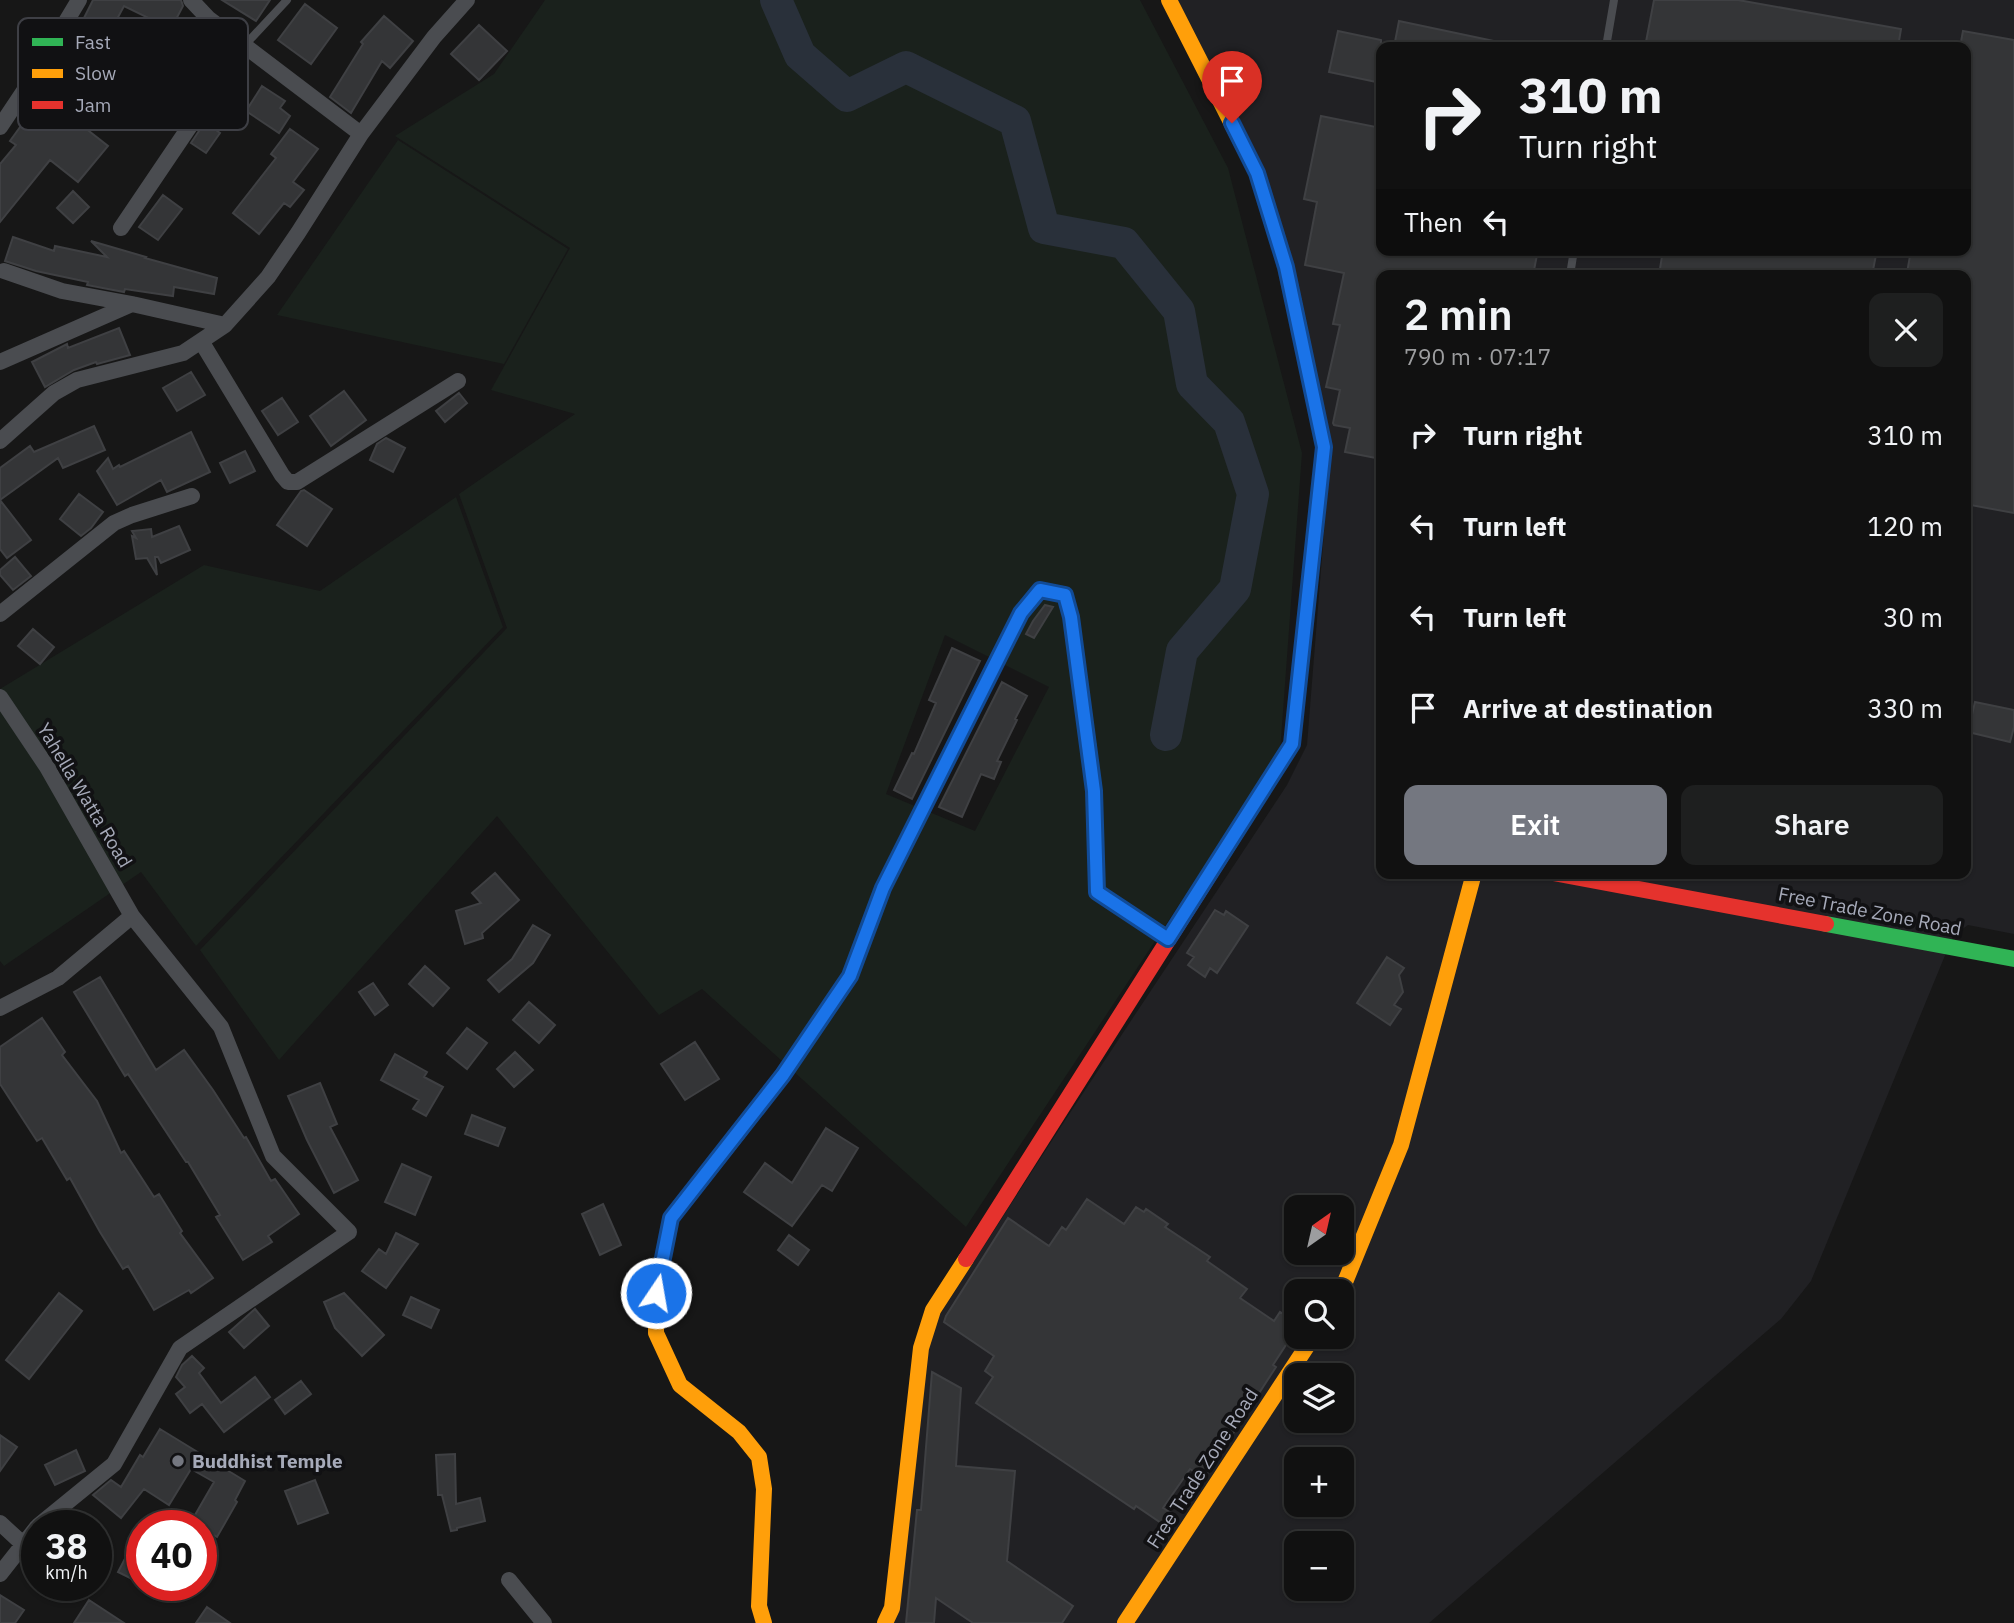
<!DOCTYPE html>
<html lang="en">
<head>
<meta charset="utf-8">
<style>
  body { margin:0; font-family:"IBM Plex Sans",sans-serif; background:#1e1f1f; color:#f1f3f6; height:100vh; display:flex; flex-direction:column; font-size:26px; white-space:nowrap }
  * { box-sizing:border-box; margin:0 }
  p { font-size:23px; color:#9c9d9f }
  .icon { flex:none; width:38px; height:38px; fill:none; stroke:currentColor; stroke-width:2; stroke-linecap:round; stroke-linejoin:round }
  .map { position:relative; flex:1; overflow:hidden }
  .panel { position:absolute; left:1376px; top:270px; width:595px; height:609px; display:flex; flex-direction:column; background:#111; border-radius:14px; box-shadow:0 2px 5px #0004,0 0 0 2px #303131 }
  .panel>* { flex:none }
  .hud { position:absolute; left:1376px; top:42px; width:595px; height:214px; border-radius:14px; box-shadow:0 2px 5px #0004,0 0 0 2px #303131; background:#111; color:#f1f3f6; overflow:hidden }
  .needle { width:46px; rotate:34deg }
  .buttons { position:absolute; left:1284px; top:1195px; display:grid; gap:14px }
  .buttons a { display:grid; place-items:center; width:70px; height:70px; border-radius:14px; background:#111; box-shadow:0 2px 5px #0004,0 0 0 2px #303131; font-size:35px }
  .speed { position:absolute; left:21px; top:1510px; display:flex; gap:14px; font-size:35px; font-weight:700; text-align:center }
  .speed>* { display:grid; place-content:center; width:91px; height:91px; border-radius:50%; background:#111; box-shadow:0 2px 5px #0004,0 0 0 2px #303131; line-height:1 }
  .speed small { font-size:18px; font-weight:400 }
  .speed .limit { border:10px solid #d22; background:#fff; color:#111 }
  .pin { position:absolute; display:grid; place-items:center; width:60px; height:60px; color:#fff; margin:-72px -30px; border-radius:50% 50% 50% 0; rotate:-45deg; box-shadow:0 0 7px #0007 }
  .pin .icon { rotate:45deg }
  .me { position:absolute; width:77px; margin:-38px; rotate:12deg; stroke-linejoin:round; filter:drop-shadow(0 0 5px #0008) }
  .turn { display:flex; align-items:center; gap:24px; height:147px; padding:0 28px; font-size:32px }
  .turn .icon { width:91px; height:91px; stroke-width:2.5 }
  .turn b { display:block; font-size:49px; line-height:60px }
  .then { display:flex; align-items:center; height:66px; padding:0 28px; background:#0003; gap:14px; font-size:26px }
  .round { display:grid; place-items:center; flex:none; width:74px; height:74px; border-radius:14px; background:#1e1f1f }
  .summary { display:flex; align-items:center; justify-content:space-between; height:119px; padding:0 28px }
  h1 { font-size:42px; font-weight:600; line-height:52px }
  .button { display:flex; gap:14px; margin-top:auto; padding:14px 28px }
  .button a { flex:1; height:80px; border-radius:14px; background:#747780; color:#fff; font-size:28px; font-weight:600; line-height:80px; text-align:center }
  .button a+a { background:#1e1f1f; color:#f1f3f6 }
  ul { padding:0; list-style:none }
  li { display:flex; align-items:center; gap:21px; height:91px; padding:0 28px }
  li div { flex:1 }
  li b { display:block; font-size:26px }
  li em { font-style:normal }
  .map>svg:first-child { display:block }
</style>
</head>
<body>
<div class="map">
<svg width="2014" height="1623" viewBox="0 0 2014 1623">
  <rect width="100%" height="100%" fill="#171717"/>
  <path fill="#212124" fill-rule="evenodd" d="M1166 0H2014V934L1968 925 1953 936 1811 1281 1781 1319 1429 1623H894L922 1342 1062 1125 1287 785 1307 745 1328 482 1251 161ZM1381 47H1965V250H1381ZM1381 275H1965V873H1381ZM1297 1208H1342V1253H1297ZM1297 1292H1342V1337H1297ZM1297 1376H1342V1421H1297ZM1297 1460H1342V1505H1297ZM1297 1544H1342V1589H1297Z"/>
  <path fill="#1a211c" fill-rule="evenodd" d="M545 0H1140L1228 168 1302 453 1280 752 966 1227 702 989 659 1015 497 816 279 1060 200 950 507 628 459 494 575 414 491 390 570 248 395 136 494 74ZM945 635 1049 687 975 831 886 794Z
    M398 140 568 249 504 364 277 315Z
    M456 497 503 627 196 946 141 872 4 966 0 961V689L204 565 320 591Z"/>
  <g fill="none" stroke-linecap="round" stroke-linejoin="round">
    <path stroke="#29303a" stroke-width="32" d="M776 0 800 55 847 96 906 67 1015 121 1044 228 1124 243 1179 311 1192 384 1229 422 1253 494 1235 589 1182 651 1166 735"/>
  </g>
  <path fill="#343537" stroke="#3f4043" stroke-width="2" d="M93 0H181L183 6 171 29 124 6 109 34 81 24Z
    M222 0H270L256 21Z
    M1654 0H1738L1901 29 1898 47H1861L1847 45V47H1645Z
    M305 4 337 28 311 64 278 40Z
    M384 16 413 41 390 68 382 61 351 113 330 97 363 44 361 42Z
    M1399 21 1494 41 1493 47H1394Z
    M479 25 507 51 479 80 451 54Z
    M1338 31 1381 40V83L1329 72Z
    M1963 31 2014 40V513L1965 504V275H1917L1907 273 1911 250H1965V47H1960Z
    M262 86 285 101 280 108 290 116 279 133 246 111Z
    M50 96 67 111 66 113 108 146 78 182 50 160 0 222V164L16 145 10 141 28 116 31 118Z
    M1321 116 1381 128V250H1538L1533 275H1381V459L1345 452 1350 428 1334 425 1333 423 1340 390 1326 387 1340 325 1333 324 1344 273 1305 265 1317 202 1304 199Z
    M205 122 220 133 206 153 191 143Z
    M290 129 318 149 293 182 304 190 290 207 284 203 259 234 233 213 276 158 271 154Z
    M73 191 89 207 73 223 57 208Z
    M163 195 182 209 158 240 139 227Z
    M13 237 54 251 55 246 107 257 91 241 146 257 145 258 217 278 214 294 174 287 173 296 125 289 124 292 87 285 88 282 36 271 5 261Z
    M1663 250H1877L1872 275H1659Z
    M119 328 130 355 97 364 96 362 74 370 45 387 32 362 67 344 68 348Z
    M191 372 205 395 177 411 163 388Z
    M344 391 366 420 331 446 310 416Z
    M459 393 467 403 445 422 436 411Z
    M282 398 298 422 278 435 262 411Z
    M94 426 105 450 63 468 58 458 0 500 31 540 7 558 0 549V468L30 446 34 452Z
    M191 432 210 472 167 492 161 480 117 505 97 471 108 458 113 469 119 465 120 467Z
    M386 438 405 448 393 472 370 460 377 444Z
    M245 451 255 471 230 483 220 463Z
    M304 490 332 509 307 546 277 525 301 491Z
    M79 494 103 512 91 528 81 536 60 519Z
    M179 526 190 550 161 563 158 557H155L157 575 147 558 136 559 132 536 136 538 132 531 151 529 152 537Z
    M15 557 31 576 13 590 0 575V570Z
    M1045 605 1053 607 1034 638 1026 634 1033 621Z
    M33 629 54 647 40 664 18 646Z
    M952 648 980 661 912 799 894 790 912 753 914 754 936 703 929 700Z
    M1002 682 1027 696 1015 719 1017 720 997 761 1001 762 994 779 981 774 962 817 939 807Z
    M1975 702 2014 710V727L2010 742 1968 732Z
    M495 873 519 900 482 933 483 938 465 944 456 911 481 903 472 893Z
    M1215 910 1224 915 1226 911 1248 926 1217 973 1210 968 1205 977 1188 965 1194 957 1187 953Z
    M533 925 550 935 533 963 499 992 488 980 512 959Z
    M1387 957 1404 968 1399 975 1403 992 1394 1005 1401 1009 1390 1025 1357 1003Z
    M425 966 449 988 433 1006 409 984Z
    M100 977 156 1070 184 1050 213 1090 244 1138 246 1137 271 1181 275 1179 299 1214 268 1236 272 1242 243 1260 216 1217 220 1215 188 1162H186L128 1074 125 1076 74 992Z
    M373 983 388 1005 375 1015 359 992Z
    M529 1002 555 1025 539 1043 513 1020Z
    M42 1018 65 1052 62 1055 97 1101 121 1153 124 1151 154 1197 159 1194 182 1231 180 1233 213 1278 191 1293 189 1290 154 1310 128 1266 123 1269 100 1232 70 1178 67 1180 42 1138 37 1141 0 1084V1047Z
    M467 1028 487 1043 467 1069 447 1053Z
    M695 1042 719 1079 685 1100 661 1064Z
    M515 1052 533 1070 514 1087 497 1069Z
    M395 1054 427 1072 424 1077 443 1087 426 1116 413 1109 419 1100 381 1080Z
    M320 1083 337 1124 330 1127 358 1180 334 1193 307 1140 288 1096Z
    M472 1115 505 1128 498 1146 465 1134Z
    M826 1128 858 1148 832 1191 822 1185 792 1226 744 1192 765 1163 792 1183Z
    M402 1164 431 1177 415 1215 385 1202Z
    M1087 1199 1124 1224 1136 1207 1144 1212 1146 1209 1168 1224 1165 1227 1210 1257 1207 1261 1247 1289 1240 1298 1274 1321 1280 1312 1297 1323V1328L1273 1365 1276 1367 1204 1478 1190 1469 1163 1508 1172 1513 1164 1525 1136 1506 1134 1509 976 1403 993 1377 985 1371 994 1356 944 1322 946 1316 1008 1218 1049 1246 1062 1227 1066 1230Z
    M603 1204 621 1245 600 1255 582 1214Z
    M396 1233 418 1244 386 1288 362 1271 379 1249 386 1254Z
    M789 1235 809 1250 798 1265 778 1250Z
    M59 1293 82 1311 29 1379 6 1360Z
    M344 1293 384 1335 362 1356 335 1328 324 1302Z
    M411 1297 439 1310 431 1328 403 1315Z
    M255 1309 269 1326 244 1348 229 1332Z
    M192 1356 204 1368 199 1373 221 1403 255 1377 270 1397 224 1432 202 1404 190 1413 176 1394 185 1387 176 1377 182 1365Z
    M932 1372 961 1388 956 1466 1015 1471 1007 1561 1073 1606 1062 1623H973L936 1598 934 1623H906L917 1510H921Z
    M301 1381 311 1394 285 1414 275 1400Z
    M160 1429 245 1481 235 1500 237 1502 217 1537 191 1522 214 1482 191 1469 169 1505 144 1489 121 1518 93 1495 111 1480 121 1487 140 1455 143 1457Z
    M0 1435 17 1447 0 1471Z
    M76 1450 85 1471 55 1485 45 1465Z
    M455 1454 456 1504 480 1498 485 1521 457 1528V1530L451 1531 442 1495H438L436 1455Z
    M315 1480 328 1513 298 1524 285 1491Z
    M142 1526V1584L118 1572Z
    M0 1595 24 1610 15 1623H0Z
    M89 1600 124 1623H74Z
    M207 1607 230 1623H196Z"/>
  <g fill="none" stroke-linecap="round" stroke-linejoin="round">
    <path stroke="#4a4c50" stroke-width="8" d="M244 46 287 0
      M1606 47 1614 0
      M1570 275 1574 250"/>
    <path stroke="#4a4c50" stroke-width="16" d="M0 127 28 85 79 0
      M361 134 434 37 467 0
      M121 228 244 46
      M4 271 62 291 132 304 225 325
      M201 341 282 475 288 482H297L458 381
      M0 362 132 304
      M0 441 54 393 77 380 183 353 225 325 268 277 298 233 361 134 208 18 191 0
      M0 614 114 523 132 515 192 496
      M0 697 47 767 132 916
      M0 1008 58 978 132 916 221 1027 273 1156 349 1232 180 1348 114 1464 38 1526
      M0 1523 24 1545
      M0 1574 37 1527
      M509 1580 544 1623"/>
    <path stroke="#30b455" stroke-width="16" d="M1088 743 1094 791 1097 892 1168 939
      M1222 855 1292 744 1324 447 1292 294
      M1826 924 2014 959
      M738 1133 783 1075 850 976 883 888 984 686"/>
    <path stroke="#ff9f0a" stroke-width="16" d="M1169 0 1257 173 1286 267 1292 294
      M738 1133 671 1218 656 1293V1333L680 1385 739 1432 759 1457 764 1489 759 1606 764 1623
      M1341 1292 1401 1145 1474 873
      M885 1623 892 1608 921 1348 933 1310 966 1259
      M1125 1623 1313 1337"/>
    <path stroke="#e5322d" stroke-width="16" d="M984 686 1021 613 1040 590 1065 595 1071 617 1088 743
      M1553 873 1826 924
      M966 1259 1222 855"/>
  </g>
  <g fill="none" stroke-linecap="round" stroke-linejoin="round">
    <g stroke="#114b97" stroke-width="18">
      <path id="route" d="M656 1293 671 1218 783 1075 850 976 883 888 1021 613 1040 590 1065 595 1071 617 1094 791 1097 892 1168 939 1292 744 1324 447 1286 267 1257 173 1232 123"/>
    </g>
    <use href="#route" stroke="#1a73e8" stroke-width="12"/>
  </g>
  <circle fill="#747780" stroke="#111113" stroke-width="2.5" cx="178" cy="1461" r="7"/>
  <g text-anchor="middle" dominant-baseline="central" stroke-width="7" stroke-linejoin="round" paint-order="stroke">
    <g font-size="19" fill="#a6aab9" stroke="#111113">
      <text transform="translate(85 795) rotate(59)">Yahella Watta Road</text>
      <text transform="translate(1870 911) rotate(11)">Free Trade Zone Road</text>
      <text transform="translate(1202 1468) rotate(-57)">Free Trade Zone Road</text>
    </g>
    <g font-size="19" font-weight="bold" fill="#a6aab9" stroke="#111113" text-anchor="start">
      <text x="192" y="1461">Buddhist Temple</text>
    </g>
  </g>
  <rect x="18" y="18" width="230" height="112" rx="10" fill="#111113" stroke="#3e3f45" stroke-width="2"/>
  <rect x="32" y="38" width="31" height="8" fill="#30b455"/>
  <rect x="32" y="69" width="31" height="9" fill="#ff9f0a"/>
  <rect x="32" y="101" width="31" height="8" fill="#e5322d"/>
  <g font-size="19" fill="#a6aab9">
    <text x="75" y="49">Fast</text>
    <text x="75" y="80">Slow</text>
    <text x="75" y="112">Jam</text>
  </g>
</svg>
<div class="buttons">
<a><svg class="needle" viewBox="-14 -14 28 28"><path d="M0-13l5 13h-10z" fill="#e53935"/><path d="M0 13l5-13h-10z" fill="#9c9d9f"/></svg></a>
<a><svg class="icon" aria-label="search" viewBox="0 0 24 24"><circle cx="10" cy="10" r="6"/><path d="M15 15l6 6"/></svg></a>
<a><svg class="icon" aria-label="layers" viewBox="0 0 24 24"><path d="M12 4l9 5-9 5-9-5zM3 14l9 5 9-5"/></svg></a>
<a>+</a>
<a>−</a>
</div>
<div class="speed"><div>38<small>km/h</small></div><div class="limit">40</div></div>
<div class="pin" style="left:1232px;top:123px;background:#d93025"><svg class="icon" aria-label="arrive" viewBox="0 0 24 24"><path d="M6 21V4h12l-3 4 3 4H6"/></svg></div>
<svg class="me" style="left:656px;top:1293px" viewBox="-20 -20 40 40"><circle r="17" fill="#1a73e8" stroke="#fff" stroke-width="3"/><path d="M0-11L8 9 0 5-8 9z" fill="#fff"/></svg>
<div class="hud">
<div class="turn"><svg class="icon" aria-label="right" viewBox="0 0 24 24"><path d="M7 20v-9h11M14 6l5 5-5 5"/></svg><div><b>310 m</b>Turn right</div></div>
<div class="then">Then<svg class="icon" aria-label="left" viewBox="0 0 24 24"><path d="M17 20v-9H6M10 6l-5 5 5 5"/></svg></div>
</div>
<section class="panel">
<div class="summary"><div><h1>2 min</h1><p>790 m · 07:17</p></div><a class="round"><svg class="icon" aria-label="close" viewBox="0 0 24 24"><path d="M6 6l12 12M18 6L6 18"/></svg></a></div>
<ul>
<li><svg class="icon" aria-label="right" viewBox="0 0 24 24"><path d="M7 20v-9h11M14 6l5 5-5 5"/></svg><div><b>Turn right</b></div><em>310 m</em></li>
<li><svg class="icon" aria-label="left" viewBox="0 0 24 24"><path d="M17 20v-9H6M10 6l-5 5 5 5"/></svg><div><b>Turn left</b></div><em>120 m</em></li>
<li><svg class="icon" aria-label="left" viewBox="0 0 24 24"><path d="M17 20v-9H6M10 6l-5 5 5 5"/></svg><div><b>Turn left</b></div><em>30 m</em></li>
<li><svg class="icon" aria-label="arrive" viewBox="0 0 24 24"><path d="M6 21V4h12l-3 4 3 4H6"/></svg><div><b>Arrive at destination</b></div><em>330 m</em></li>
</ul>
<div class="button"><a>Exit</a><a>Share</a></div>
</section>
</div>
</body>
</html>
